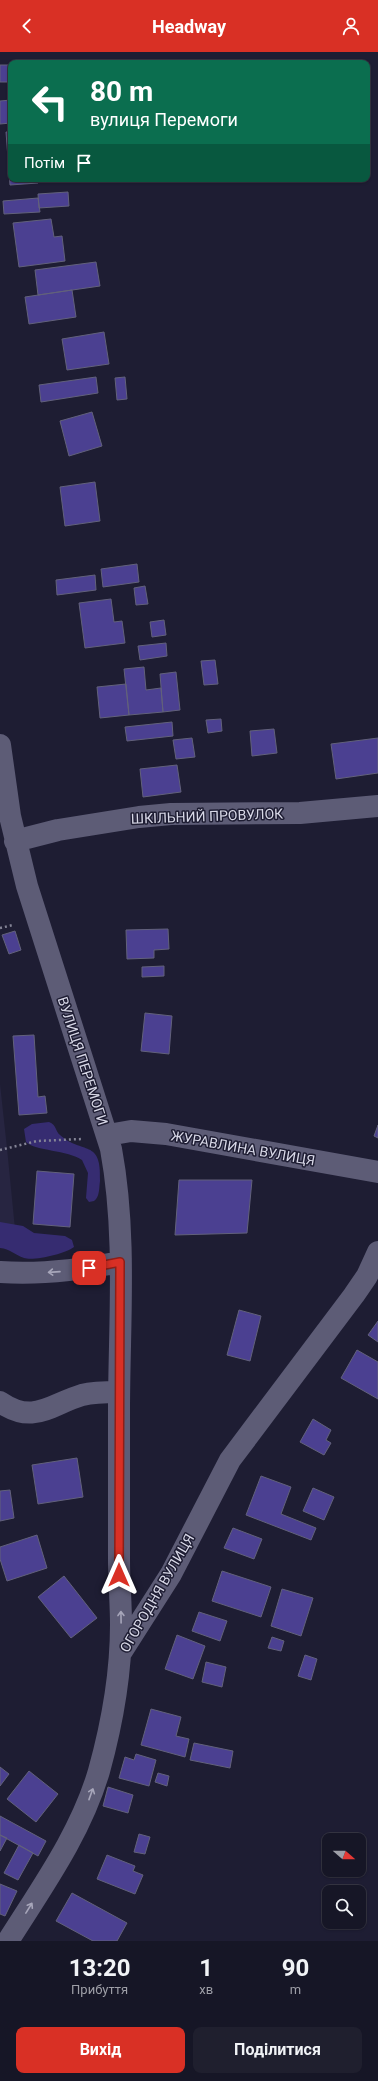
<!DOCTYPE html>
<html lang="uk">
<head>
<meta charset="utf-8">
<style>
  body { margin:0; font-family:Roboto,sans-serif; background:#1f1f2e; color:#f1f3f6; height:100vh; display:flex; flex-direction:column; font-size:15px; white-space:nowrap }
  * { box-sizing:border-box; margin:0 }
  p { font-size:13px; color:#9e9fa7 }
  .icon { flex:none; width:22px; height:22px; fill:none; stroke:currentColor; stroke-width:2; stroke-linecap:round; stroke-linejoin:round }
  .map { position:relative; height:1889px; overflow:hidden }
  .sheet { display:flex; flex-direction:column; background:#161626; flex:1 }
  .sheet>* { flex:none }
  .hud { position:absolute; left:8px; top:8px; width:362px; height:122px; border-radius:8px; box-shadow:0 1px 3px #0004,0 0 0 1px #353543; background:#0b6e4f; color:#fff; overflow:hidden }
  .needle { width:26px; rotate:110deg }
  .buttons { position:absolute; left:322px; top:1781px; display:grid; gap:8px }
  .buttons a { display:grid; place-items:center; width:44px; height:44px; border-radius:8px; background:#161626; box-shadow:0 1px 3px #0004,0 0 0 1px #353543; font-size:20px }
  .pin { position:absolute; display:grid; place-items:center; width:34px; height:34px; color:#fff; margin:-17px; border-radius:8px; box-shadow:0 2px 6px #0006 }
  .me { position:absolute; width:44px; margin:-22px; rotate:0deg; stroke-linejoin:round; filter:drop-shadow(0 0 3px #0008) }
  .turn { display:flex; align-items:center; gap:14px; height:84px; padding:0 16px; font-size:18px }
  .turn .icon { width:52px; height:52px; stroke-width:2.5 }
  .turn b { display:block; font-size:28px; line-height:34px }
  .then { display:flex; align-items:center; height:38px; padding:0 16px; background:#0003; gap:8px; font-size:15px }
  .eta { display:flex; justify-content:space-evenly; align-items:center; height:68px; text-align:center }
  .eta b { font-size:24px; font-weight:700; line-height:28px }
  .cta { display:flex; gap:8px; margin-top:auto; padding:8px 16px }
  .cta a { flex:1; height:46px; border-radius:8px; background:#d93025; color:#fff; font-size:16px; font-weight:700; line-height:46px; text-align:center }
  .cta a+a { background:#1f1f2e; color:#f1f3f6 }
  header { display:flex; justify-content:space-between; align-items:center; height:52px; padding:0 16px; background:#d93025; color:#fff; font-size:18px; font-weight:700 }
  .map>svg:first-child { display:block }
</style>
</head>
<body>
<header><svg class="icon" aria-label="back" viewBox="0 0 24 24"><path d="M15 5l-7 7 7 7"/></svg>Headway<svg class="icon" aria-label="person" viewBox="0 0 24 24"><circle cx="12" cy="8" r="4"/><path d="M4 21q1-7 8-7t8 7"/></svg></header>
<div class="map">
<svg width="378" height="1889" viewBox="0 0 378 1889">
  <rect width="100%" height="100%" fill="#1e1d33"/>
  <path fill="#272541" d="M0 1032 7 1096 15 1177 0 1176Z"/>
  <path fill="#362c71" d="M49 1070C57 1073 55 1079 60 1083 82 1103 102 1086 100 1129 99 1135 100 1145 94 1149L89 1150 86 1146 88 1121 82 1108C68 1098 35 1099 26 1090L24 1077 32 1072Z
    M0 1170 23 1174 34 1181 65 1184 72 1188 74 1195C65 1202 34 1209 24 1206 15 1203 10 1197 0 1196Z"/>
  <path fill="#4b4091" stroke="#62617b" d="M62 9V11H31Z
    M0 13H11V30H0Z
    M11 48V71L0 72V49Z
    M6 80H11V127H38V131L10 133Z
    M68 140 69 154 39 156 38 142Z
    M38 146 40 160 4 162 3 149Z
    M51 167 54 185 62 184 65 209 19 215 13 171Z
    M96 210 100 234 38 243 35 218Z
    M72 238 76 265 29 272 25 245Z
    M104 280 109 312 67 318 62 287Z
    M96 325 98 341 41 350 39 333Z
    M125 325 127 347 117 348 115 326Z
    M92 360 102 394 69 404 60 369Z
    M95 430 100 469 65 474 60 435Z
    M137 512 139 530 103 535 101 517Z
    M95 523 96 538 57 543 56 528Z
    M145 534 148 552 136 553 134 536Z
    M111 547 114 570 122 569 125 591 85 596 79 551Z
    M164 568 166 583 152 585 150 570Z
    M166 591 167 604 140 608 138 594Z
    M215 608 218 632 204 633 201 609Z
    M144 615 146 638 161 636 163 660 129 663 124 617Z
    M176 620 180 658 163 660 160 622Z
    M126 632 129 663 100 666 97 635Z
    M221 667 222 679 208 681 206 668Z
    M172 670 173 684 127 689 125 675Z
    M274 677 277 701 252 704 250 679Z
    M192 686 195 705 176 707 173 688Z
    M378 686V721L336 727 331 692Z
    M177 713 181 740 143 745 140 717Z
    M168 877 169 897 154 898V906L127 907 126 878Z
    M15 879 21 898 9 902 2 883Z
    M164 914V924L142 925V915Z
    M145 961 172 964 169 1002 141 999Z
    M34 983 38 1045 45 1044 47 1061 19 1063 13 984Z
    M378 1073V1086L374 1084Z
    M37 1119 74 1122 70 1175 33 1172Z
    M179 1128H252L247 1181 175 1183Z
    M239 1258 261 1264 250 1309 227 1303Z
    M378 1269V1290L368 1283Z
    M357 1298 378 1310V1347L341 1326Z
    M313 1367 331 1378 326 1388 331 1391 324 1403 300 1390Z
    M77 1406 83 1445 38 1452 32 1413Z
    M261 1424 291 1435 281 1462 316 1476 311 1488 246 1463Z
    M313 1436 334 1445 324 1468 303 1459Z
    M10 1438 14 1466 0 1469V1439Z
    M233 1476 262 1487 254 1507 224 1496Z
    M37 1483 47 1516 7 1529 0 1507V1495Z
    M222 1519 271 1535 261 1565 212 1549Z
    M64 1524 97 1566 71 1586 38 1545Z
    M282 1537 313 1546 301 1584 271 1574Z
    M199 1560 227 1569 220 1589 192 1579Z
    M177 1583 205 1594 193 1627 165 1617Z
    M272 1585 284 1589 281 1599 268 1596Z
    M305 1603 317 1607 311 1628 298 1624Z
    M206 1610 226 1615 222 1635 202 1630Z
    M151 1657 181 1665 176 1684 189 1687 185 1705 141 1693Z
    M194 1691 233 1699 230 1716 190 1708Z
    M136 1702 156 1708 149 1734 119 1726 125 1705 134 1708Z
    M0 1715 9 1722 0 1734Z
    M29 1719 58 1742 36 1770 7 1747Z
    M158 1721 169 1724 167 1734 155 1730Z
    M108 1735 133 1743 128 1761 103 1754Z
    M0 1764 46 1789 38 1804 0 1783Z
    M139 1782 150 1785 145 1802 134 1800Z
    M0 1783 7 1786 0 1799Z
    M19 1793 33 1801 18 1828 4 1821Z
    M107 1803 135 1814 133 1819 143 1823 135 1842 97 1827Z
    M0 1832 17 1839 5 1864 0 1862Z
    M72 1841 127 1871 117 1889H93L56 1869Z"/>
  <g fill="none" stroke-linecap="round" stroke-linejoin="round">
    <path stroke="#848496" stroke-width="2.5" stroke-dasharray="2 3" stroke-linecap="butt" d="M0 876 13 873
      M0 1098 37 1089 82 1087"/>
    <path stroke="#5d5c76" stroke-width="22" d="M0 693 10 764 27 834 111 1097C127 1183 119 1273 119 1359 119 1409 119 1458 119 1507 119 1529 121 1551 121 1573 121 1622 112 1672 99 1719 81 1781 42 1835 8 1889
      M15 789 58 778 139 765 171 762 300 761 378 754
      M108 1083 131 1079 166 1082 378 1120
      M0 1220C41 1223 80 1218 120 1210
      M0 1350C34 1373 49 1353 82 1343 94 1340 106 1340 119 1340
      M120 1602 171 1522 230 1408 354 1243 367 1224 378 1200"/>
  </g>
  <defs><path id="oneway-shaft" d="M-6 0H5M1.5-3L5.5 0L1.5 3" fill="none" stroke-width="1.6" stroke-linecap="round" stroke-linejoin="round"/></defs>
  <g stroke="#a7a6ba">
    <use href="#oneway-shaft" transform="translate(54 1220) rotate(176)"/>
    <use href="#oneway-shaft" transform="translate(121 1565) rotate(-91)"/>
    <use href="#oneway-shaft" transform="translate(91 1742) rotate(-70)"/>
    <use href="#oneway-shaft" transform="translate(29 1856) rotate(-58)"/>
  </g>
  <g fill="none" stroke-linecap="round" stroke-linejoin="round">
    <g stroke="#8d1f18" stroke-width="10">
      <path id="route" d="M89 1216 120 1210 119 1523"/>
    </g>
    <use href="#route" stroke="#d93025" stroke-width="7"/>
  </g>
  <g text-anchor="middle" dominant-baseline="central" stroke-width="3" stroke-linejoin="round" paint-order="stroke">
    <g font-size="14" fill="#d8d8e7" stroke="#1e1d33">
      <text transform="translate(207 764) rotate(-2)">ШКІЛЬНИЙ ПРОВУЛОК</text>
      <text transform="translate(83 1009) rotate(72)">ВУЛИЦЯ ПЕРЕМОГИ</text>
      <text transform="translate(243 1096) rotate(10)">ЖУРАВЛИНА ВУЛИЦЯ</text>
      <text transform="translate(157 1541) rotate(-60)">ОГОРОДНЯ ВУЛИЦЯ</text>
    </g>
  </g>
</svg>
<div class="buttons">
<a><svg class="needle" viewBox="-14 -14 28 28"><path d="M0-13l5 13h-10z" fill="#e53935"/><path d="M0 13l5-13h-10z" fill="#9e9fa7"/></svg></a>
<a><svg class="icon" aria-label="search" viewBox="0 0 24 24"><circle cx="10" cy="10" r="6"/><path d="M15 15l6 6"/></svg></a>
</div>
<div class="pin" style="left:89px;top:1216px;background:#d93025"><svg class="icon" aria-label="arrive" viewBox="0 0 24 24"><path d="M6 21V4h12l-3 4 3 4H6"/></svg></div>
<svg class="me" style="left:119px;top:1523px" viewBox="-20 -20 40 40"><path d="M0-17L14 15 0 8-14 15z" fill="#d93025" stroke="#fff" stroke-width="4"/></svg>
<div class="hud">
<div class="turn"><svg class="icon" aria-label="left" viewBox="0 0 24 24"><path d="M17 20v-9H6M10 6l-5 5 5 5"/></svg><div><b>80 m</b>вулиця Перемоги</div></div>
<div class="then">Потім<svg class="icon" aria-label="arrive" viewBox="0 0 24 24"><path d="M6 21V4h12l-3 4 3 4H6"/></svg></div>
</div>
</div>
<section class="sheet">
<div class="eta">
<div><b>13:20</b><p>Прибуття</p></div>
<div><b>1</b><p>хв</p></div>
<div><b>90</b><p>m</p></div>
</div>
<div class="cta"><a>Вихід</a><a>Поділитися</a></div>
</section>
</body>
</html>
